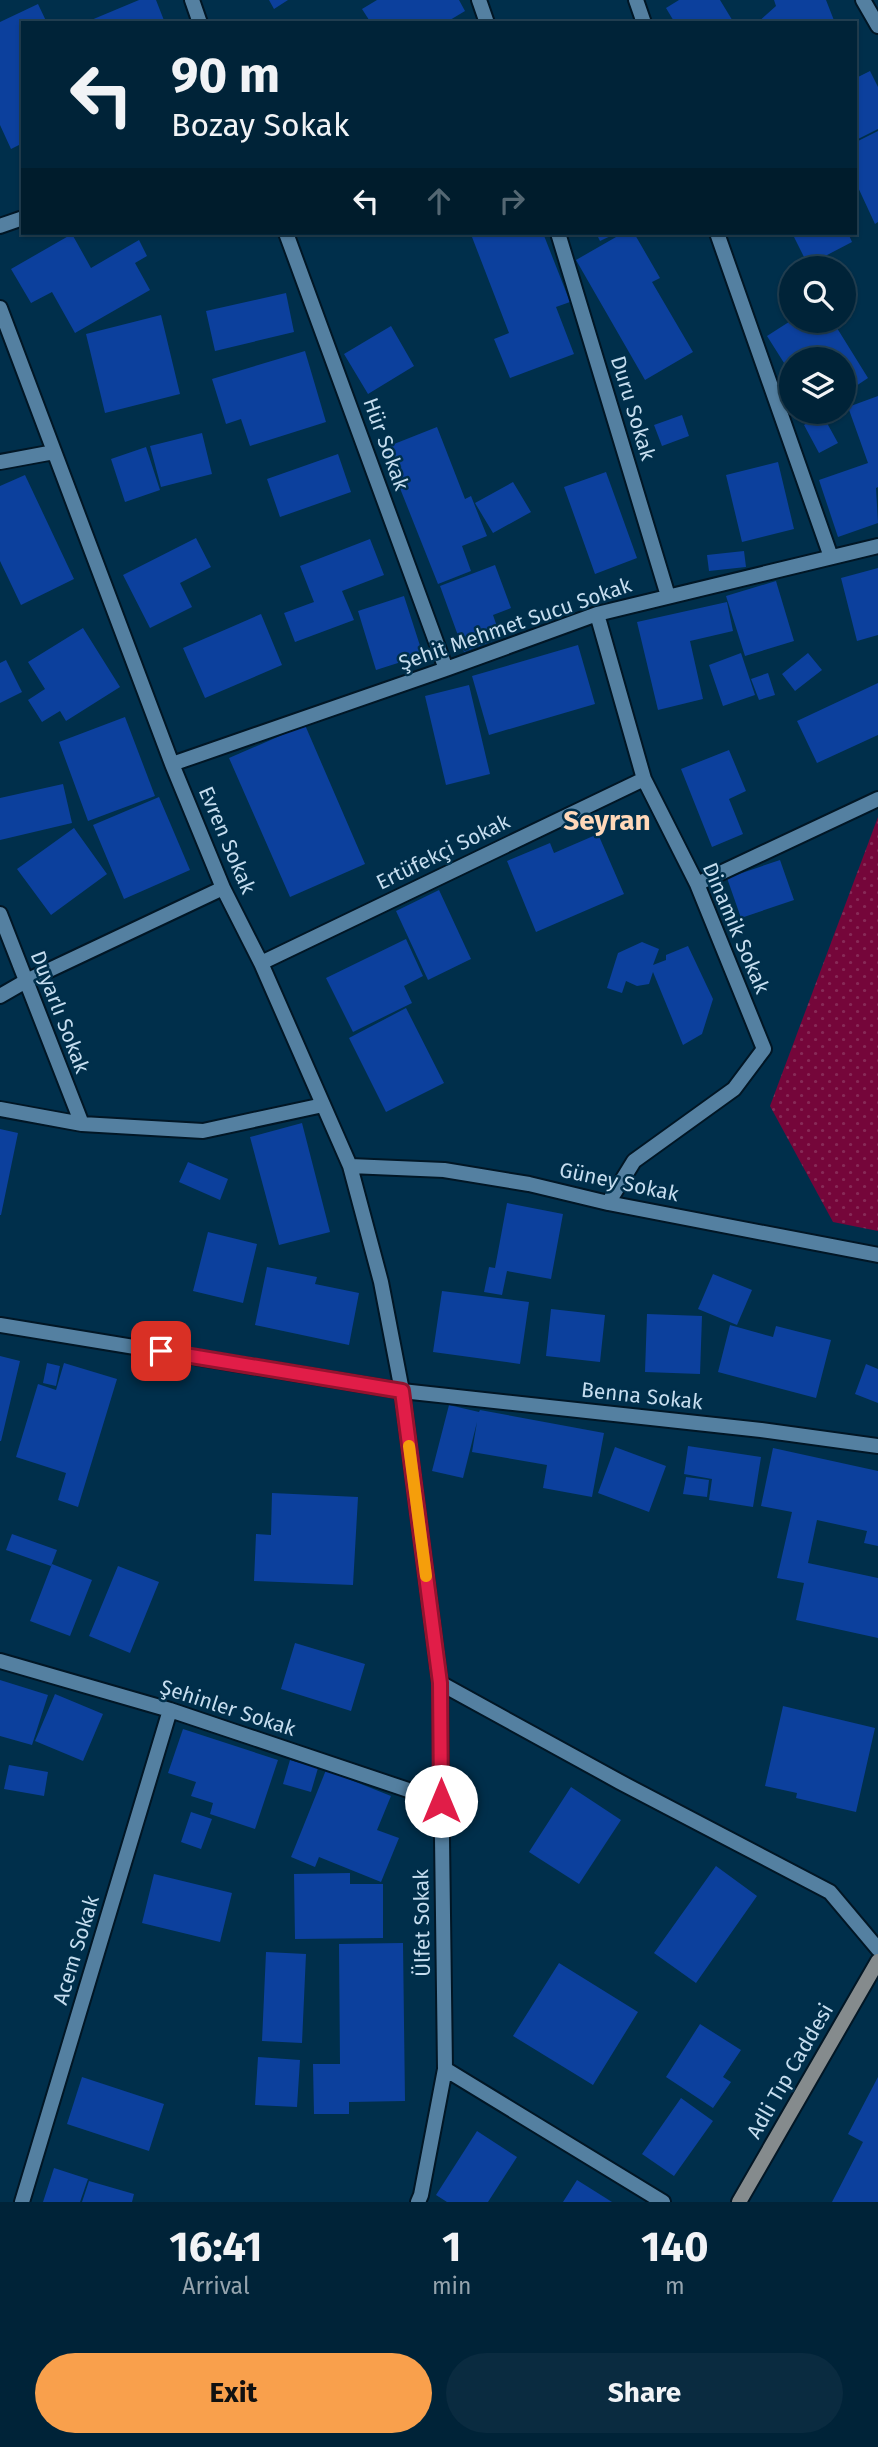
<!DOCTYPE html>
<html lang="en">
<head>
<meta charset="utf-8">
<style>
  body { margin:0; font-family:"Fira Sans",sans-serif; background:#0a2b40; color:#f1f3f6; height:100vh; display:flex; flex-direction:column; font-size:26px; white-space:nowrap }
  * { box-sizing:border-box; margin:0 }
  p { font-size:23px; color:#95a4ae }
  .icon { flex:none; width:38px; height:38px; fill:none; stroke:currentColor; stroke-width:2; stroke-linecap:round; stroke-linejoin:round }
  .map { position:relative; height:2202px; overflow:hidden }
  .details { display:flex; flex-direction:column; background:#002338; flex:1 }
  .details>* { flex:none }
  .guide { position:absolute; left:21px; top:21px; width:836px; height:214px; border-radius:0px; box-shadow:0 2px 5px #0004,0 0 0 2px #224053; background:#002338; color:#f1f3f6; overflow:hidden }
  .fabs { position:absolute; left:779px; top:256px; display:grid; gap:14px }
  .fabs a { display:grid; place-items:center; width:77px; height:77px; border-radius:50%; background:#002338; box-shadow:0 2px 5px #0004,0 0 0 2px #224053; font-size:35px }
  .pin { position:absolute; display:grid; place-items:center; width:60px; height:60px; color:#fff; margin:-30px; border-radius:14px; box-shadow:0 4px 10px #0006 }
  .me { position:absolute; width:77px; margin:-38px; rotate:0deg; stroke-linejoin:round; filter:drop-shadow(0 0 5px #0008) }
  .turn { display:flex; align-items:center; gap:24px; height:147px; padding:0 35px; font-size:32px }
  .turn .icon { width:91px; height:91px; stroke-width:2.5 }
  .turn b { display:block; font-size:49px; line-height:60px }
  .lanes { display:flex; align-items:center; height:66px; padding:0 35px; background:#0003; justify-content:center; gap:35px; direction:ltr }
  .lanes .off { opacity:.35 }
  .eta { display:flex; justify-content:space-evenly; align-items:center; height:119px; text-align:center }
  .eta b { font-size:42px; font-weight:700; line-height:49px }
  .cta { display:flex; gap:14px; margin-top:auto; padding:14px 35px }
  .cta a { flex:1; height:80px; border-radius:42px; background:#f9a04c; color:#111; font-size:28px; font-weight:700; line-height:80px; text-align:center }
  .cta a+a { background:#0a2b40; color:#f1f3f6 }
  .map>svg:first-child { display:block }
</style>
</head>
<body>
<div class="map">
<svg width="878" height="2202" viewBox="0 0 878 2202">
  <defs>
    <pattern id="park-dots" width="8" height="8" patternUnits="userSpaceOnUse" patternTransform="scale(1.75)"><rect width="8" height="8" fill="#75063a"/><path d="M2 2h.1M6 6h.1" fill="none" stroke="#872a57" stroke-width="1.8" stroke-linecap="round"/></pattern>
  </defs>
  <rect width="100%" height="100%" fill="#002f4b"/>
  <path fill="url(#park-dots)" d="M878 817V1231L833 1222 770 1106Z"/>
  <path fill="#0c409d" d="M139 0H156L165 23H84Z
    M269 0H288L274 9Z
    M377 0H459L465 11 445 23H371L362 9Z
    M679 0H720L734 23H675L666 8Z
    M774 0H826L835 23H757L776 6Z
    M38 4 47 23H23V143L11 149 0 125V22Z
    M870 71 878 87V129L856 140V78Z
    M878 131V222L875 224 856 183V142Z
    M483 233H543L570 302 556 307 574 354 510 378 494 339 509 333 472 237Z
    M596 233H617L600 241Z
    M623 233H634L660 278 652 282 693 352 645 380 576 260Z
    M792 233H848L852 242 808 265Z
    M72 234 91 268 139 240 147 256 135 263 150 290 75 333 52 292 31 303 11 269Z
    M286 293 294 332 215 351 206 311Z
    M161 315 180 394 105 413 86 334Z
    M792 320H832L868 378 844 394V359H791V374L767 336Z
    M391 326 414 366 368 394 344 354Z
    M305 351 326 422 250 446 241 419 226 424 212 379Z
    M878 396V487L876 488 878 523 838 537 819 480 868 463 848 407Z
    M822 414 838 443 819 453 804 425Z
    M682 415 689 436 662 446 654 425Z
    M437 427 465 499 471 496 487 536 462 546 471 571 438 584 384 448Z
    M202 433 212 474 161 487 150 446Z
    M146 447 160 490 125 502 111 459Z
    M338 454 351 492 280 517 267 479Z
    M778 462 794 529 742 542 726 475Z
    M606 472 637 558 595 574 564 487Z
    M25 475 74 579 21 605 0 561V486Z
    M513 482 531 512 493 533 475 503Z
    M196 538 211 567 180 583 192 607 150 628 123 575Z
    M370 539 384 575 342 591 354 620 295 642 284 613 314 602 300 566Z
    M744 551 746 567 709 571 707 555Z
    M495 565 511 608 493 615 501 638 464 652 440 586Z
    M878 568V635L857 641 841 578Z
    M776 581 794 641 745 656 726 596Z
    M404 596 423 655 376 670 358 611Z
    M727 602 733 631 690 641 703 699 658 710 637 622Z
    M261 614 282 665 205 698 183 648Z
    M83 628 120 687 66 721 60 711 42 722 28 700 45 689 28 662Z
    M578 645 595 704 489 735 472 676Z
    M741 653 755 695 723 706 709 665Z
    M808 653 822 670 795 691 782 674Z
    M6 660 22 692 0 703V663Z
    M768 673 775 695 759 700 751 679Z
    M878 683V735L817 763 797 721Z
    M469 685 490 774 446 785 425 696Z
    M125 717 155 796 88 821 59 742Z
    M305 725 365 864 290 897 229 758Z
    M729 750 746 791 729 799 743 834 712 847 681 769Z
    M63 784 72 823 0 840V798Z
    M159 797 190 870 124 899 93 825Z
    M74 828 107 874 51 915 17 869Z
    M598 834 624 894 536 932 507 861 550 843 554 853Z
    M780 860 794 900 741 918 727 878Z
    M439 890 471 959 428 980 396 911Z
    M406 939 423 976 404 986 412 1003 353 1032 326 978Z
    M642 942 659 949 653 965 666 960V955L688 946 713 999 702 1034 683 1045 653 972 649 984 637 986 626 981 622 993 607 988 618 953Z
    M406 1008 444 1083 386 1112 349 1038Z
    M302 1123 330 1232 279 1245 250 1137Z
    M0 1129 18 1133 1 1215H0Z
    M188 1162 228 1179 220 1200 179 1182Z
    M507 1203 563 1214 551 1279 507 1271 502 1295 484 1292 489 1267 495 1268Z
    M208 1232 257 1244 243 1303 193 1291Z
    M267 1267 317 1277 315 1284 359 1293 349 1345 255 1325Z
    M713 1274 752 1290 737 1325 698 1309Z
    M442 1291 529 1302 520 1364 433 1352Z
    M551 1309 605 1315 600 1362 546 1356Z
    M647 1314 702 1316 700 1374 645 1372Z
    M730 1325 773 1337 776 1326 831 1340 816 1398 718 1372Z
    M0 1356 20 1361 1 1441H0Z
    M47 1363 60 1366 56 1386 43 1383Z
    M64 1363 117 1379 78 1507 58 1500 66 1473 16 1457 38 1384 56 1390Z
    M866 1364 878 1369V1403L855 1394Z
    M449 1405 479 1412 480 1410 604 1433 592 1497 543 1488 547 1465 472 1452 477 1422 463 1478 432 1471Z
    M688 1446 761 1457 753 1507 709 1500 712 1479 684 1474Z
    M615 1447 666 1466 649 1512 598 1493Z
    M773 1448 878 1471V1546L864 1543 867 1531 817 1520 808 1563 878 1578V1638L796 1620 804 1583 777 1578 792 1512 761 1506Z
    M686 1477 709 1480 707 1497 683 1494Z
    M272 1493 358 1497 353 1585 254 1581 256 1534 271 1535Z
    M12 1534 57 1550 51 1566 6 1550Z
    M52 1564 92 1580 70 1636 30 1621Z
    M118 1566 159 1582 130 1653 89 1636Z
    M295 1643 365 1664 351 1711 281 1689Z
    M0 1680 48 1695 32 1745 0 1736Z
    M55 1694 103 1714 83 1761 35 1741Z
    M783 1706 875 1728 856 1812 796 1798 797 1793 765 1786Z
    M183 1729 278 1760 255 1829 210 1814 213 1803 191 1796 196 1782 168 1773Z
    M290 1760 318 1768 311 1792 283 1784Z
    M9 1765 48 1772 44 1796 4 1789Z
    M326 1770 391 1796 377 1830 399 1838 381 1882 319 1857 315 1867 291 1857Z
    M571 1787 621 1820 579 1884 529 1852Z
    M191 1812 212 1819 201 1849 181 1842Z
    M716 1866 757 1896 696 1983 654 1953Z
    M350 1873V1884H383V1938L295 1939 294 1874Z
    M154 1874 232 1893 220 1942 142 1923Z
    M403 1943 405 2101 349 2102V2114H314L313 2064H340L339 1944Z
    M266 1952 306 1954 302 2043 262 2041Z
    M559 1963 638 2012 593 2085 513 2036Z
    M700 2024 741 2050 723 2077 731 2082 713 2108 666 2077Z
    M258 2057 300 2060 297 2107 255 2105Z
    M82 2077 164 2104 149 2151 67 2124Z
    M878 2077V2202H832L863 2142 848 2134Z
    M681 2098 713 2121 674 2176 642 2154Z
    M477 2131 517 2157 488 2202H447L436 2195Z
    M54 2168 88 2179 80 2202H43Z
    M577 2180 612 2202H563Z
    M89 2181 134 2194 132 2202H82Z"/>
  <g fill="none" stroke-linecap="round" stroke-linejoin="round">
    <g stroke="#011625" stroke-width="18">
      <path id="street" d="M192 0 200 23
        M479 0 487 23
        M636 0 644 23
        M863 0 878 26
        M0 226 23 218
        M286 233 446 669
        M558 233 668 596
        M717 233 831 557
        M0 308 172 764 223 888 261 963 350 1166 381 1282 402 1391 440 1683 445 2069 421 2195 418 2202
        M0 462 54 452
        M597 614 644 779 697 884 764 1049 734 1089 634 1161 608 1203
        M172 764 446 669 597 614 878 546
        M697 884 878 799
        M0 914 82 1124
        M261 963 644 779
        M0 996 26 981 223 888
        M0 1109 82 1124 203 1131 323 1105
        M350 1166 444 1170 529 1184 608 1203 878 1255
        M0 1325 402 1391 761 1430 878 1446
        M0 1661 170 1710 441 1801
        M440 1683 620 1782 830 1892 878 1949
        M445 2069 663 2202
        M22 2202 170 1710"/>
    </g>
    <g stroke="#011625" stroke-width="18">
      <path id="secondary" d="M739 2202 878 1961"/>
    </g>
    <use href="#street" stroke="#5480a1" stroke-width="14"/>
    <use href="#secondary" stroke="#858b8d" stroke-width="14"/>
  </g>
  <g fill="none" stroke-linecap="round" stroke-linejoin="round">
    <g stroke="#92132f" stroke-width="18">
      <path id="route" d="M161 1351 402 1391 440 1683 441 1801"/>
    </g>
    <use href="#route" stroke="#e11d48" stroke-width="12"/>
    <path stroke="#f59e0b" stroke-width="12" d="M409 1446 426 1576"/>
  </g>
  <g text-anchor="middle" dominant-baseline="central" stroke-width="5" stroke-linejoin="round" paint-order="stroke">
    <g font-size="21" fill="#c5ddef" stroke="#002f4b">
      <text transform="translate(633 408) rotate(73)">Duru Sokak</text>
      <text transform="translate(386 444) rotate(70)">Hür Sokak</text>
      <text transform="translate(515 624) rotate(-19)">Şehit Mehmet Sucu Sokak</text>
      <text transform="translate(227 840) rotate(67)">Evren Sokak</text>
      <text transform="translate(443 852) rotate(-26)">Ertüfekçi Sokak</text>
      <text transform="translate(736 928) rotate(67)">Dinamik Sokak</text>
      <text transform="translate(60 1012) rotate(69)">Duyarlı Sokak</text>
      <text transform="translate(619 1182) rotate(12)">Güney Sokak</text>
      <text transform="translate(642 1396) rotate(6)">Benna Sokak</text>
      <text transform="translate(228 1708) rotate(18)">Şehinler Sokak</text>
      <text transform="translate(422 1923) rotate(-91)">Ülfet Sokak</text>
      <text transform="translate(76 1950) rotate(-73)">Acem Sokak</text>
      <text transform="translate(790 2071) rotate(-60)">Adli Tıp Caddesi</text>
    </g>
    <g font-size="28" font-weight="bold" fill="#ffd8b9" stroke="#002f4b">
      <text x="607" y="820">Seyran</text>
    </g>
  </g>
</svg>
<div class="fabs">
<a><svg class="icon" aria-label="search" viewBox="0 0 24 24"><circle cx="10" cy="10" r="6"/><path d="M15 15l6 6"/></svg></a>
<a><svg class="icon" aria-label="layers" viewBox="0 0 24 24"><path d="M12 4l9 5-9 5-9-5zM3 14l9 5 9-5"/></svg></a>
</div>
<div class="pin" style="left:161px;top:1351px;background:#d93025"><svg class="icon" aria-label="arrive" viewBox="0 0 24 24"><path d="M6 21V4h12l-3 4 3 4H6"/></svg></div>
<svg class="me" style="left:441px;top:1801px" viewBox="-20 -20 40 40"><circle r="19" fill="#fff"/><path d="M0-13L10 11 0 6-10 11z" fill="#e11d48"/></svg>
<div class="guide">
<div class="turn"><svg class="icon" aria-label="left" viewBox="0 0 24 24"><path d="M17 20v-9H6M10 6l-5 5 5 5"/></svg><div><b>90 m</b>Bozay Sokak</div></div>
<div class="lanes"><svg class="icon" aria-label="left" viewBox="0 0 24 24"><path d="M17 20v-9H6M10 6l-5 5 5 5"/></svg><svg class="icon off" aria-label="ahead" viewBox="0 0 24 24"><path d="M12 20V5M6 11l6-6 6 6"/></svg><svg class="icon off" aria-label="right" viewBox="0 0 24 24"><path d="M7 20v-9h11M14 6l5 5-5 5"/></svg></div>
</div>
</div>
<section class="details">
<div class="eta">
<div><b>16:41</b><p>Arrival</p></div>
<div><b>1</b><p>min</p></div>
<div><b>140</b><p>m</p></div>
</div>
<div class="cta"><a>Exit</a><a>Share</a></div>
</section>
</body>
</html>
